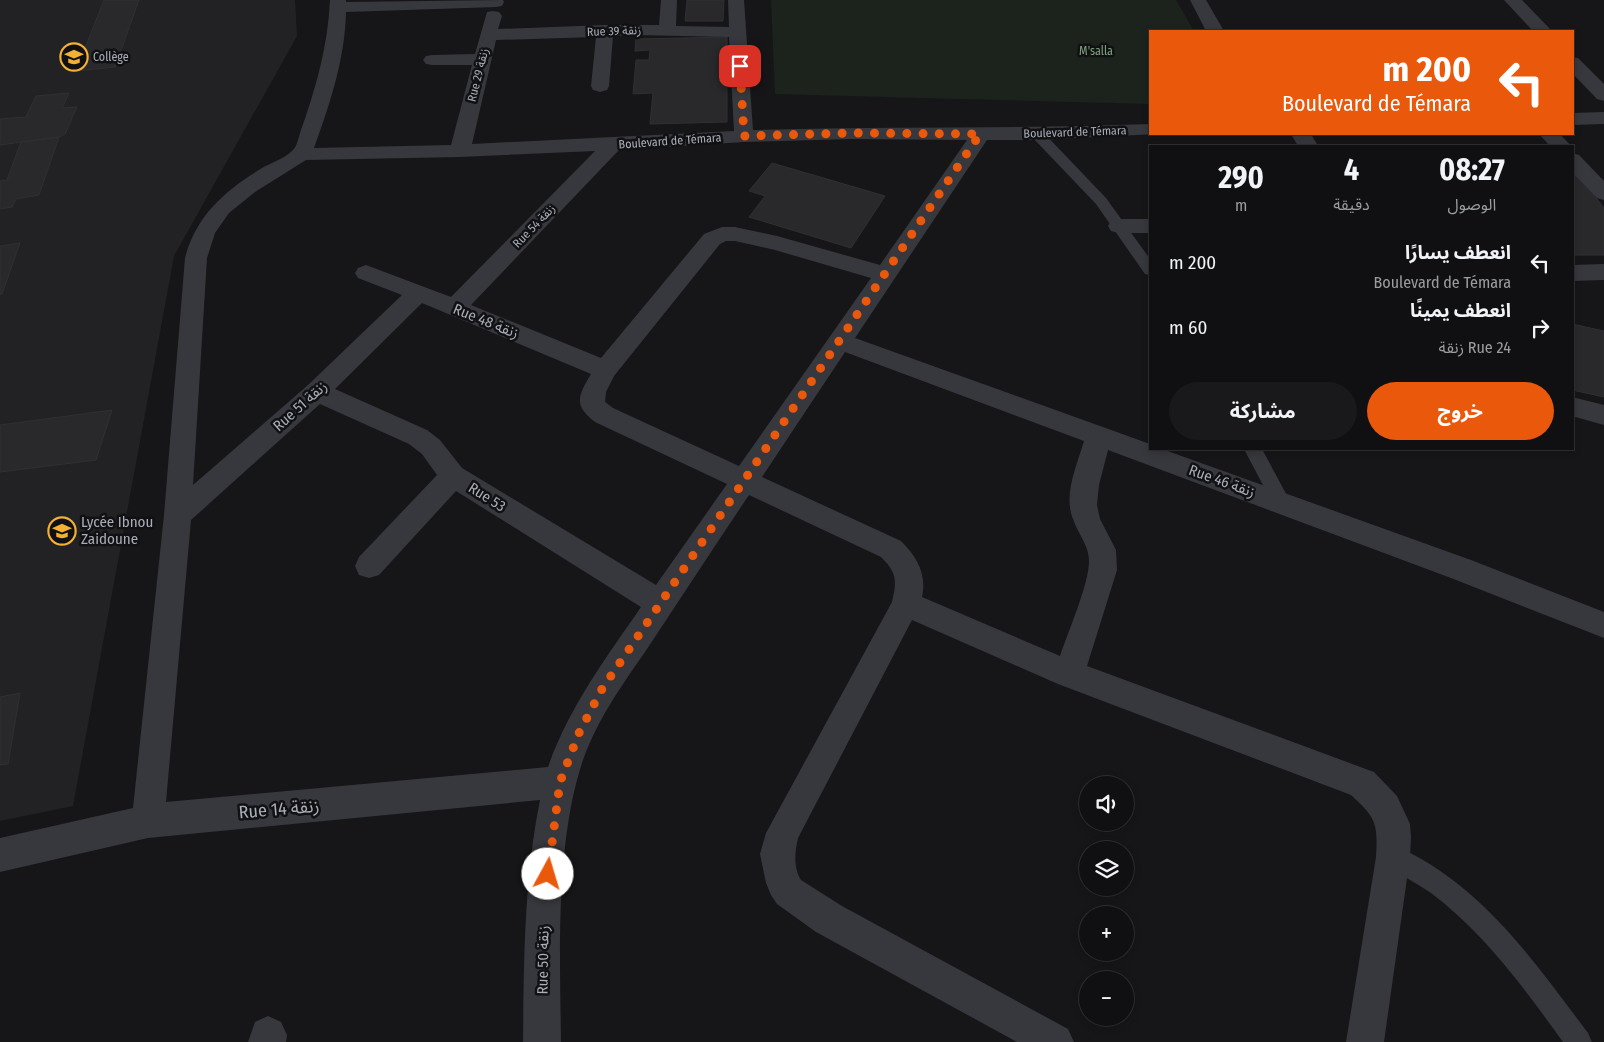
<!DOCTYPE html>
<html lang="ar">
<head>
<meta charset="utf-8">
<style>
  body { margin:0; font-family:"Fira Sans Condensed","Noto Sans Arabic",sans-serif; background:#19191b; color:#f1f3f6; direction:rtl; height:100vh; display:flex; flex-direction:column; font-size:19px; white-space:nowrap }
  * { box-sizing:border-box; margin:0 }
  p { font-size:16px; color:#9c9d9f }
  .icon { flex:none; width:28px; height:28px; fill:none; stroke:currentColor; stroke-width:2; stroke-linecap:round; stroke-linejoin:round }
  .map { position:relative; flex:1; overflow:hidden; direction:ltr }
  .drawer { position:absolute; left:1149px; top:145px; width:425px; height:305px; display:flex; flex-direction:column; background:#101012; border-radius:0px; box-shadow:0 2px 8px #0003,0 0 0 1px #303032; direction:rtl }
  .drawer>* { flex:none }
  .top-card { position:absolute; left:1149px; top:30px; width:425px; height:105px; border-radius:0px; box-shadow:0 2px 8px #0003,0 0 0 1px #303032; direction:rtl; background:#ea580c; color:#fff; overflow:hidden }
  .controls { position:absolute; left:1079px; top:776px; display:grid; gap:10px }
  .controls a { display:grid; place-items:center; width:55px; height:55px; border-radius:50%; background:#101012; box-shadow:0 2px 8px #0003,0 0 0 1px #303032; font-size:25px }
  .pin { position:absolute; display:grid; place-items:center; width:42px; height:42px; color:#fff; margin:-21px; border-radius:10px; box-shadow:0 2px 8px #0006 }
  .me { position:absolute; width:55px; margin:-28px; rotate:6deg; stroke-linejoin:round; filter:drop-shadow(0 0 4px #0008) }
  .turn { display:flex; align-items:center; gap:18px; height:105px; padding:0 20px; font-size:22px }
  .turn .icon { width:65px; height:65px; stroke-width:2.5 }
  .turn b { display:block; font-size:35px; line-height:42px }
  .eta { display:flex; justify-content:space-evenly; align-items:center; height:85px; text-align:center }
  .eta b { font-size:30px; font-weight:700; line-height:35px }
  .primary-button { display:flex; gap:10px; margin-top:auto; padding:10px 20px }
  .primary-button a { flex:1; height:58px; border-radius:30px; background:#ea580c; color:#fff; font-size:20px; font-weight:700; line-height:58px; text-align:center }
  .primary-button a+a { background:#19191b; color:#f1f3f6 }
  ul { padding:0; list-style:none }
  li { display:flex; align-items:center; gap:15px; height:65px; padding:0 20px }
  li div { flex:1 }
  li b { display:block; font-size:19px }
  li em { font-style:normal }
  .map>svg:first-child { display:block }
</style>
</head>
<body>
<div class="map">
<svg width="1604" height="1042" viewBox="0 0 1604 1042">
  <rect width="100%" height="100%" fill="#161618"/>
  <path fill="#222225" d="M0 0H295L297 36 174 256 73 806 0 821Z"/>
  <path fill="#1c231d" d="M771 0H1176L1194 31H1150V104L775 94Z"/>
  <path fill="#29292c" stroke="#303034" d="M104 0H139L115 67 76 71Z
    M687 0H724L723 21H685Z
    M727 37V122L650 124 653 93 633 94 636 60H649L650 50 635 51 636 39Z
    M69 93 62 108 77 107 65 134 59 137 0 145V119L26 117 36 96Z
    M59 137 39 195 16 199 12 207 0 209V181L7 180 21 142Z
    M772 163 885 196 851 248 749 217 765 196 749 191Z
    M1572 171H1575L1604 208V255H1572Z
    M20 243 2 294 0 295V246Z
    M1572 324 1604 331V397L1572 390Z
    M112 410 96 460 0 472V425Z
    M20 693 8 764 0 765V697Z"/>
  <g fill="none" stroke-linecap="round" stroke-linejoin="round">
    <path fill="#37383d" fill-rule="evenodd" d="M1037 130 1042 131 1106 198 1150 259V275L1145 274 1096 204 1032 137 1030 134 1032 131Z
      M1244 449H1262L1291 503 1289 508 1282 511 1275 508Z
      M1393 845C1479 881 1534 961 1588 1033L1592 1042H1563C1524 988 1485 934 1431 893 1416 883 1400 874 1385 865L1381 857 1385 849Z"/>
    <path fill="#37383d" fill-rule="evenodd" d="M330 0H346V2L503 0 504 2 502 6 496 7 346 12C345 59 330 104 314 148L451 145 472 65H432L426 64 423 60 426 56 432 55 475 54 487 12 493 11 499 12 502 16 498 29 605 25H659L661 0H677L676 26 729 27 728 0H744L753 130C886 126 1018 129 1150 124V134H1157L1037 140H987L855 338 1150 444V449H1162L1471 560 1604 612V638L1451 578 1108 450 1099 485 1097 505 1100 519 1116 550 1117 570 1087 666 1374 772 1397 796 1410 824 1411 837 1410 857 1384 1042H1346L1376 857C1378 823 1376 818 1351 795L1058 684 912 620 798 838C795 852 793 867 801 880L842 906 1068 1029 1074 1042H1017L816 932 777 904 771 895 766 883 760 854 766 833 892 602C897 580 897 573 881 557L749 495C716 544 684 593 651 643 626 680 598 717 583 760 555 843 560 955 561 1042H523C524 961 524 880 540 800L148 838 0 872V838L133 808 164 515 185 258C196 215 226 190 262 168 271 163 285 158 292 151 297 147 299 136 301 130 316 88 328 45 330 0ZM636 35 729 37 734 131 472 144 496 40 596 37 591 86 593 90 600 92 607 90 609 86 613 36ZM851 139 967 140 880 265 777 236 735 227H722L704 234 601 358 471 305 619 150 744 142ZM595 151 451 297 374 268 366 265 358 268 355 273 358 278 402 295 308 385 193 485 207 258 215 233 229 213 255 192 306 160 460 157ZM726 241H735L775 250 871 278 739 466 613 408 605 402 606 392 614 376 720 244ZM422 303 591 374C578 396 573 405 595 422L727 484 656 585 462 468 440 440 427 430 335 389ZM845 352 1084 441C1077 465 1063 495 1073 519 1078 534 1089 545 1089 561 1089 584 1068 632 1060 656L922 597C927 574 917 557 901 541L762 477ZM320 404 409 444 422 454 437 475 359 557 355 566 359 575 369 578 379 575 456 491 641 607C606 658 569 707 548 767L166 802 191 520Z
      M1190 0H1206L1224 31H1206Z
      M1504 0H1522L1552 31H1533Z
      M1572 57 1578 58 1604 84V101L1597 99 1572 73Z
      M1604 112V124L1572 125V113Z
      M1291 134H1311L1318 146H1298Z
      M1539 134H1560L1571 146H1550Z
      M1572 153 1579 155 1604 181V200L1597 198 1572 172Z
      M1119 219H1150V233H1119L1111 231 1108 226 1111 221Z
      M1604 264V280L1572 281V265Z
      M1572 397 1604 405V425L1572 416Z
      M268 1016 281 1022 287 1035 286 1042H248L255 1022Z"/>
  </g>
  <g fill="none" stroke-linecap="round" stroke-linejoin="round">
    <path stroke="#ea580c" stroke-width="9" stroke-dasharray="0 16.2" d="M548 874 560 782 579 733 602 689 980 134 851 133 744 136 740 66"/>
  </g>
  <defs>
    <g id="school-ring" transform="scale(1.4375)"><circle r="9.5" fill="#111113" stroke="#f2b134" stroke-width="1.5"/><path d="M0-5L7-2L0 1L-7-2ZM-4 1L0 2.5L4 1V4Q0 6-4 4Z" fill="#f2b134"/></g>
  </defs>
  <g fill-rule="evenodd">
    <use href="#school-ring" x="74" y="57"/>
    <use href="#school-ring" x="62" y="531"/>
  </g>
  <g text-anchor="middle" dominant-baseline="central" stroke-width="5" stroke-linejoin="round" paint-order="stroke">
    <g font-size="12" fill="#a8adb8" stroke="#111113">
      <text transform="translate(614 31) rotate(-2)">Rue 39 زنقة</text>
      <text transform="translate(478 75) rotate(-76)">Rue 29 زنقة</text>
      <text transform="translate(1075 132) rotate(-2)">Boulevard de Témara</text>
      <text transform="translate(670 141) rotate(-4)">Boulevard de Témara</text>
      <text transform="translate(534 226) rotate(-46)">Rue 54 زنقة</text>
    </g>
    <g font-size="12" fill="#7fa381" stroke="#111113">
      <text x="1096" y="51">M'salla</text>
    </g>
    <g font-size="12" fill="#a8adb8" stroke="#111113" text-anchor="start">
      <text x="93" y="57">Collège</text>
    </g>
    <g font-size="15" fill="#a8adb8" stroke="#111113">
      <text transform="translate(486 321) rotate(22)">Rue 48 زنقة</text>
      <text transform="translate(300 406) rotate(-42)">Rue 51 زنقة</text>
      <text transform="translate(1222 481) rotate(20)">Rue 46 زنقة</text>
      <text transform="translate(487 497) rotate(32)">Rue 53</text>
      <text transform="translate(543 960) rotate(-89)">Rue 50 زنقة</text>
    </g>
    <g font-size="15" fill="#a8adb8" stroke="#111113" text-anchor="start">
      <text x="81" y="522">Lycée Ibnou<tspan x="81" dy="17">Zaidoune</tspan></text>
    </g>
    <g font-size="18" fill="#a8adb8" stroke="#111113">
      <text transform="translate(279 809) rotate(-5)">Rue 14 زنقة</text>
    </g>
  </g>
</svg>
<div class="controls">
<a><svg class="icon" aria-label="sound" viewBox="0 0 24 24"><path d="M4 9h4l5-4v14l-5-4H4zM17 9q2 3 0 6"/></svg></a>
<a><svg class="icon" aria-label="layers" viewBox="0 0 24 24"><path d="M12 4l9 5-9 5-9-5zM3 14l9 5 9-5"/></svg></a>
<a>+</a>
<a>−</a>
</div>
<div class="pin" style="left:740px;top:66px;background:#d93025"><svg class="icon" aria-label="arrive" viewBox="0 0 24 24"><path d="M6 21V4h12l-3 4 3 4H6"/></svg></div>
<svg class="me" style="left:548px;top:874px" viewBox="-20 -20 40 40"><circle r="19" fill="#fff"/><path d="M0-13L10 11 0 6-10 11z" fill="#ea580c"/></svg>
<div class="top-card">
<div class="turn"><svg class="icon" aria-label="left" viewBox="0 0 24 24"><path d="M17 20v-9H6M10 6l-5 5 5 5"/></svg><div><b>200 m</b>Boulevard de Témara</div></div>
</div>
<section class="drawer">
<div class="eta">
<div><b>08:27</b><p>الوصول</p></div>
<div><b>4</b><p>دقيقة</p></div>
<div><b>290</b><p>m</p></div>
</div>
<ul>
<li><svg class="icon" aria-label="left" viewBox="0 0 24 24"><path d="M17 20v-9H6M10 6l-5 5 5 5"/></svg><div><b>انعطف يسارًا</b><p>Boulevard de Témara</p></div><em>200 m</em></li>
<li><svg class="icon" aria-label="right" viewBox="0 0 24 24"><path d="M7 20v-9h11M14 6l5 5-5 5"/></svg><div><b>انعطف يمينًا</b><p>Rue 24 زنقة</p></div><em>60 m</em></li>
</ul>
<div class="primary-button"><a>خروج</a><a>مشاركة</a></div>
</section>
</div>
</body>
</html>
